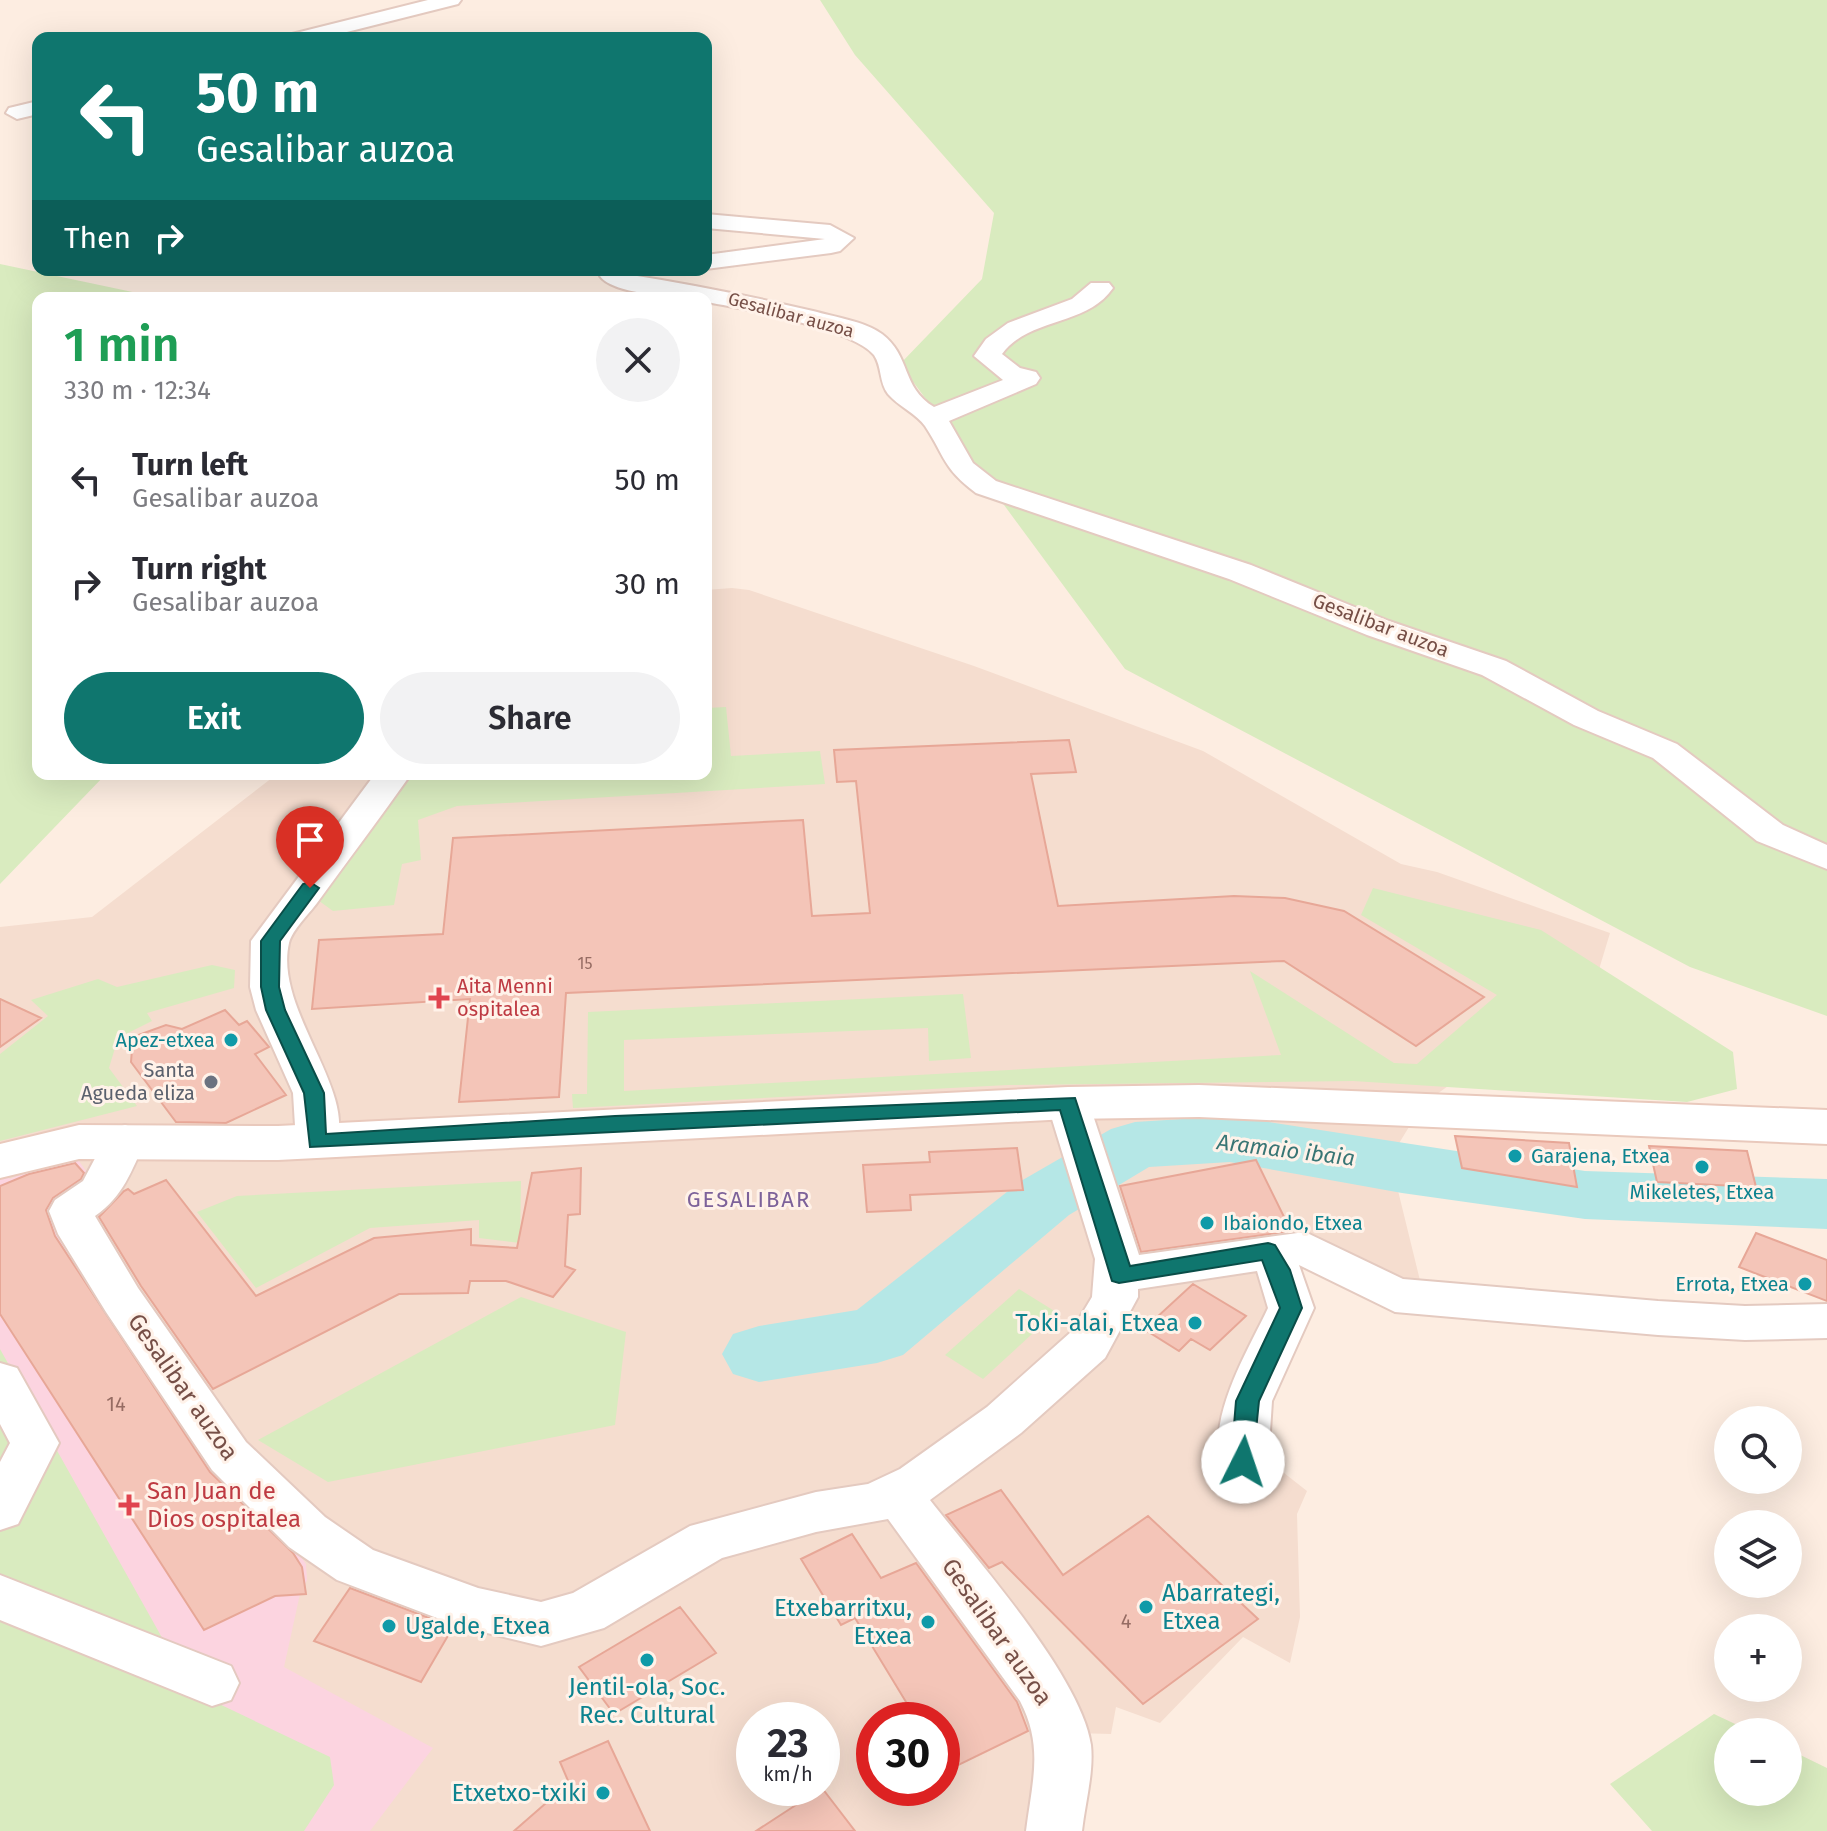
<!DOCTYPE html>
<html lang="en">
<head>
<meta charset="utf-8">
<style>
  body { margin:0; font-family:"Fira Sans",sans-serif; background:#f2f2f3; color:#2b2b33; height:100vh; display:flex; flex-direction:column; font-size:30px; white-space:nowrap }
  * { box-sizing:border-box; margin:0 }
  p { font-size:26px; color:#7c7c81 }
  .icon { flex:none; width:44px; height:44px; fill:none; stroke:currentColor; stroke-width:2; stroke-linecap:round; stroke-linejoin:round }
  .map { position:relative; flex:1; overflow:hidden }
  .drawer { position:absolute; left:32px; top:292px; width:680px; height:488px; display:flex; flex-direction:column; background:#fff; border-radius:16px; box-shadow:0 8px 32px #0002 }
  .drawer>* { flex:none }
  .guide { position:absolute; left:32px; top:32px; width:680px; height:244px; border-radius:16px; box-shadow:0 8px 32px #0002; background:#0f766e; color:#fff; overflow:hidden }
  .controls { position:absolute; left:1714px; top:1406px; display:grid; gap:16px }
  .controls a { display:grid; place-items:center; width:88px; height:88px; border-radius:50%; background:#fff; box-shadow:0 8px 32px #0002; font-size:40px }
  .speed { position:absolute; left:736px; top:1702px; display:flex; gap:16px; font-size:40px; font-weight:700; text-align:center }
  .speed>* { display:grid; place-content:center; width:104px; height:104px; border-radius:50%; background:#fff; box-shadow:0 8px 32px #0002; line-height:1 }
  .speed small { font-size:20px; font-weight:400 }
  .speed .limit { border:12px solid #d22; background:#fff; color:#111 }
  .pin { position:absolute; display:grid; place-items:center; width:68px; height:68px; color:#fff; margin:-82px -34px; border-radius:50% 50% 50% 0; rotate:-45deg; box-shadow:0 0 8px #0007 }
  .pin .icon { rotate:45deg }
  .me { position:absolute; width:88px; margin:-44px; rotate:4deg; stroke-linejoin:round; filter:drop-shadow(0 0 6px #0008) }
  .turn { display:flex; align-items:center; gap:28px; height:168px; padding:0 32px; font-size:36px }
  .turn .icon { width:104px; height:104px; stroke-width:2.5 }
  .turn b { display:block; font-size:56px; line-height:68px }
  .then { display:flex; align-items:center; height:76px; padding:0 32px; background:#0003; gap:16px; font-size:30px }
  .round { display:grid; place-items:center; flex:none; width:84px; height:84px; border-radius:42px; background:#f2f2f3 }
  .summary { display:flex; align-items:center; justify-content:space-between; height:136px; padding:0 32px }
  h1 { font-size:48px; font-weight:600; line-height:60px; color:#1e9e55 }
  .button { display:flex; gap:16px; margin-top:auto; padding:16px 32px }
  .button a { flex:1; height:92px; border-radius:48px; background:#0f766e; color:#fff; font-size:32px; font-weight:600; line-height:92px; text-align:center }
  .button a+a { background:#f2f2f3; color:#2b2b33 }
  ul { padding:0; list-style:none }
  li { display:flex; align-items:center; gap:24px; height:104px; padding:0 32px }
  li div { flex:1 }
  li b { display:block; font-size:30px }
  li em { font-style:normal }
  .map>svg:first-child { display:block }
</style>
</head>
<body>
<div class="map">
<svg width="1827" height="1831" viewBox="0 0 1827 1831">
  <rect width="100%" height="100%" fill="#fdede1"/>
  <path fill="#f5ddcf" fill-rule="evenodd" d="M732 588 749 590 974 666 1203 751 1401 864 1437 872 1610 933 1581 1029 1490 1056 1423 1104 1390 1158 1427 1309 1301 1260 1309 1307 1247 1444 1307 1491 1297 1514 1300 1617 1290 1663 1243 1637 1160 1723 1116 1707 1111 1734 1075 1733 1070 1831H0V927L92 917 277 774H706V590ZM754 1720H822V1788H754ZM874 1720H942V1788H874Z"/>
  <path fill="#fcd4e0" d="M73 1153 97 1186 53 1206 306 1564 307 1580 300 1594 284 1667 433 1748 370 1831H0V1171L10 1179Z"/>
  <path fill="#d9ebbf" d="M820 0H1827V1016L1690 967 1125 669 900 364 982 279 994 213 855 55Z
    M0 264 161 298H38V774H106L0 884Z
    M726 707 731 756 820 751 825 784 457 806 418 820 421 860 402 864 394 905 333 911 315 898 409 774H706V708Z
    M1373 888 1541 930 1733 1052 1737 1089 1687 1102 1353 1081 1008 1085 573 1108 572 1094H587L588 1012 963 994 971 1058 929 1061 928 1028 624 1040V1091L1281 1055 1250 971 1394 1063 1417 1064 1497 995 1361 915Z
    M212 965 235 970 234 988 147 1013 152 1021 118 1038 109 1068 137 1106 0 1141V1054L48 1016 31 1000 98 979 117 987Z
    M521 1181 520 1243 479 1238V1220L370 1228 256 1288 197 1212 237 1196Z
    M1019 1289 1056 1312 983 1379 945 1355Z
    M521 1297 626 1332 615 1425 328 1482 258 1440Z
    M0 1349 192 1691 330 1757 334 1785 304 1831H0Z
    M1714 1714 1752 1732H1728V1792H1788V1749L1827 1768V1831H1652L1610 1784Z"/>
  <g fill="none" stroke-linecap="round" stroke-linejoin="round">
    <path fill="#b5e7e6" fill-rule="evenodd" d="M1230 1116 1585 1171 1827 1179V1229L1585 1219 1402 1193 1230 1162 1149 1167 1069 1215 903 1355 877 1363 759 1382 733 1374 722 1354 733 1334 759 1326 857 1310 1021 1181 1111 1129 1135 1122Z"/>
  </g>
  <path fill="#f4c5b8" stroke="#e7a797" stroke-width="2" d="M1069 740 1076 772 1031 774 1058 906 1234 896 1285 898 1344 911 1484 997 1416 1046 1284 961 566 993 559 1097 459 1102 470 999 312 1009 319 940 443 934 453 838 803 820 812 916 870 913 856 781 837 782 834 750Z
    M0 999 41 1018 0 1047Z
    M225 1010 239 1025 247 1021 269 1047 255 1054 286 1095 226 1123 176 1122 131 1062 133 1037 166 1025 182 1029Z
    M1455 1136 1569 1143 1577 1187 1462 1168Z
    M1649 1146 1747 1151 1756 1187 1657 1182Z
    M1017 1148 1023 1190 910 1195 911 1210 867 1212 863 1165 930 1162 929 1152Z
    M1256 1160 1291 1231 1141 1252 1120 1186Z
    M75 1163 84 1173 81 1179 53 1198 46 1210 55 1236 210 1472 293 1553 302 1567 306 1594 275 1596 204 1630 0 1314V1186L29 1174Z
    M581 1168 580 1214 568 1215 565 1266 575 1270 553 1297 506 1281H470L468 1293 399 1294 213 1389 141 1286 99 1217 124 1191 128 1189 134 1194 166 1180 256 1296 374 1238 471 1229V1245L517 1248 532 1173Z
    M1756 1233 1827 1260V1301L1739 1267Z
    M1193 1284 1246 1316 1210 1350 1191 1339 1179 1351 1144 1329Z
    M1001 1490 1063 1575 1148 1516 1258 1619 1143 1704 1002 1562 989 1568 946 1515Z
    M852 1534 881 1578 916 1563 1017 1702 1028 1731 942 1773V1720H917L855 1618 841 1625 801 1559Z
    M350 1588 453 1627 421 1682 314 1641Z
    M680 1607 716 1653 614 1714 579 1667Z
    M608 1741 650 1831H514L569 1783 560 1762Z
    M822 1788 855 1831H756Z"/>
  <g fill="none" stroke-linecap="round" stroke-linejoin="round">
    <g stroke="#e4cac0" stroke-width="4">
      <path id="street" d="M428 0H461L458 4 323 38H289L292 34Z
        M38 101V114L17 119 6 113 9 108Z
        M706 214 830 225 854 238 840 251 831 253 706 269V255L825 239 706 228Z
        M603 270H627L625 274C689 284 750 296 813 311 834 317 864 321 882 334 911 356 901 387 934 407L1003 380 974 356 986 339 1008 323 1072 299 1091 283H1109L1113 288C1086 327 1029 317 1002 354L1020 368 1036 372 1040 378 1036 384 949 421 973 463 996 481 1251 565 1389 621 1506 661 1598 711 1677 744 1783 825 1827 845V869L1757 841 1653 758 1574 725 1482 675 1367 635 1229 579 976 493C942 467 946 458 925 426 917 414 898 406 888 394 879 383 882 366 874 355 854 329 741 308 706 302V298C682 298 613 295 600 276Z
        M375 774H411C380 818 348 860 317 903 309 914 292 930 289 943 273 1012 365 1098 332 1152L317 1157 302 1152 296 1142 293 1093 256 1010 250 987 251 941Z
        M1068 1089 1083 1093 1089 1103 1139 1255 1305 1232 1403 1279 1658 1301 1745 1306 1827 1304V1338L1745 1340 1658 1335 1395 1312 1299 1265 1314 1308 1272 1401 1268 1462 1260 1476 1243 1482 1226 1476C1200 1427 1247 1353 1268 1308L1257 1271 1138 1289V1297L1105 1358 1021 1433 930 1500C975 1558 1081 1676 1091 1745 1094 1772 1085 1804 1082 1831H1026C1032 1782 1044 1747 1020 1701L888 1519 816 1532 722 1558 604 1628 541 1646 458 1626 337 1580 289 1547 212 1470 106 1312 58 1234 49 1211 55 1200 83 1181 110 1130 125 1125 140 1130 146 1140C131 1171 124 1196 95 1216L138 1288 246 1442 325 1517 373 1550 478 1588 541 1602 573 1593 690 1526 816 1492 868 1484 900 1469 987 1407 1071 1332 1092 1297 1095 1259 1047 1103 1053 1093Z
        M0 1363 17 1368 59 1443 18 1524 0 1530V1462L10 1443 0 1424Z
        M0 1575 231 1666 239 1683 231 1700 212 1706 0 1620Z"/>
    </g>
    <g stroke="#e9c9bc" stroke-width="4">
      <path id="secondary" d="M1199 1085 1827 1110V1144L1199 1117 1068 1119 278 1160 79 1159 0 1178V1144L79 1125 278 1126 1068 1087Z"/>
    </g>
    <use href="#street" fill="#fff" fill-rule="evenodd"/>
    <use href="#secondary" fill="#fff" fill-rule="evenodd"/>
  </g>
  <path fill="#0f766e" stroke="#0a4d48" stroke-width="2" d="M310 882 319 888 280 941 279 987 285 1010 324 1093 326 1134 615 1116 1075 1098 1130 1266 1268 1243 1275 1245 1290 1270 1302 1308 1259 1401 1252 1469H1235L1231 1462 1236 1401 1280 1308 1262 1260 1119 1283 1112 1281 1060 1110 310 1147 304 1093 266 1010 261 987V941L303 884Z"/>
  <g fill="#e0444e" stroke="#fff2e9" stroke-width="3">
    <path d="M435 986h8v8h8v8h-8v8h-8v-8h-8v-8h8z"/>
    <path d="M125 1493h8v8h8v8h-8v8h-8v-8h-8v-8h8z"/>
  </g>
  <g fill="#0f9aa8" stroke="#fff2e9" stroke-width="3">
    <circle cx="231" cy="1040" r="8"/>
    <circle cx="1515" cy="1156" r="8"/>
    <circle cx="1702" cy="1167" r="8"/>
    <circle cx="1207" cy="1223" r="8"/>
    <circle cx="1805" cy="1284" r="8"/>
    <circle cx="1195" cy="1323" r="8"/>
    <circle cx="1146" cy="1607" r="8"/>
    <circle cx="928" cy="1622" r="8"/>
    <circle cx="389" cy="1626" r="8"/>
    <circle cx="647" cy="1660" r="8"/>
    <circle cx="603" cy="1793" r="8"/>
  </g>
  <circle fill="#6b7280" stroke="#fff2e9" stroke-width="3" cx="211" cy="1082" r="8"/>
  <g text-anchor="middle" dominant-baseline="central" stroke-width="6" stroke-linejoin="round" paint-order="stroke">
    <g font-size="16" fill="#966c63">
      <text x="585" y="963">15</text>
    </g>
    <g font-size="18" fill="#764f47" stroke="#fff2e9">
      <text transform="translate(791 315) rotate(15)">Gesalibar auzoa</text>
    </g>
    <g font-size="20" fill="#764f47" stroke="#fff2e9">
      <text transform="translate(1381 625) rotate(21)">Gesalibar auzoa</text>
    </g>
    <g font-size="20" fill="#be3a42" stroke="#fff2e9" text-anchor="start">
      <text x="457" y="986">Aita Menni<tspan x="457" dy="23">ospitalea</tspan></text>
    </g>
    <g font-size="20" fill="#0d838f" stroke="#fff2e9" text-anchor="end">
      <text x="215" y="1040">Apez-etxea</text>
      <text x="1531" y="1156" text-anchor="start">Garajena, Etxea</text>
      <text x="1702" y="1192" text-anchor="middle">Mikeletes, Etxea</text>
      <text x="1223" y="1223" text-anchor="start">Ibaiondo, Etxea</text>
      <text x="1789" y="1284">Errota, Etxea</text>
    </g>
    <g font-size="20" fill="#5b616d" stroke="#fff2e9" text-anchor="end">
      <text x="195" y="1070">Santa<tspan x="195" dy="23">Agueda eliza</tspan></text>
    </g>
    <g font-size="20" fill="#966c63">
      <text x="116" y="1404">14</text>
      <text x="1126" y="1621">4</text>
    </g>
    <g font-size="22" font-style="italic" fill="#387574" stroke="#fff2e9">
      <text transform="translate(1286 1150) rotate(7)">Aramaio ibaia</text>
    </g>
    <g font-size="22" letter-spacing="2" fill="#7d629a" stroke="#fff2e9">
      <text x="749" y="1199">GESALIBAR</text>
    </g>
    <g font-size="24" fill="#0d838f" stroke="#fff2e9" text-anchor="end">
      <text x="1179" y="1323">Toki-alai, Etxea</text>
      <text x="1162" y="1593" text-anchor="start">Abarrategi,<tspan x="1162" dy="28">Etxea</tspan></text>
      <text x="912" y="1608">Etxebarritxu,<tspan x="912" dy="28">Etxea</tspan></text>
      <text x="405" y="1626" text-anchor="start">Ugalde, Etxea</text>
      <text x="647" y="1687" text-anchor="middle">Jentil-ola, Soc.<tspan x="647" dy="28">Rec. Cultural</tspan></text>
      <text x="587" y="1793">Etxetxo-txiki</text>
    </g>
    <g font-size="24" fill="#764f47" stroke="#fff2e9">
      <text transform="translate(183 1387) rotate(55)">Gesalibar auzoa</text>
      <text transform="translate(997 1632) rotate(55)">Gesalibar auzoa</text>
    </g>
    <g font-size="24" fill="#be3a42" stroke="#fff2e9" text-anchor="start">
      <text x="147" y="1491">San Juan de<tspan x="147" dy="28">Dios ospitalea</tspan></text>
    </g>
  </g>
</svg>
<div class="controls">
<a><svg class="icon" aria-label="search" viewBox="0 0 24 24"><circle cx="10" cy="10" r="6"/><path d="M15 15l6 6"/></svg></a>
<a><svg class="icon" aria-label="layers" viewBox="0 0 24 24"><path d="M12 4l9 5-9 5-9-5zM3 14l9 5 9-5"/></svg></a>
<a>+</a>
<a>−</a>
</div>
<div class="speed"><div>23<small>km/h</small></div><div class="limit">30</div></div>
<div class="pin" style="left:310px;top:888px;background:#d93025"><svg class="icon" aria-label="arrive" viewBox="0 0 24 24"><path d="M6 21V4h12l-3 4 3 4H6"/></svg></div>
<svg class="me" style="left:1243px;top:1462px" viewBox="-20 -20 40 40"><circle r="19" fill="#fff"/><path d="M0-13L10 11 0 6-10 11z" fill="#0f766e"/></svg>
<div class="guide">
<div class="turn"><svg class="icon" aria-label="left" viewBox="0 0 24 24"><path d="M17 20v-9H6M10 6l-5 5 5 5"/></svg><div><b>50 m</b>Gesalibar auzoa</div></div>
<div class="then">Then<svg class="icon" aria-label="right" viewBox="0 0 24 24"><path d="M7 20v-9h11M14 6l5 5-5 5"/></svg></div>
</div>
<section class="drawer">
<div class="summary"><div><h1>1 min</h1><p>330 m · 12:34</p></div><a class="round"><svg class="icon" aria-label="close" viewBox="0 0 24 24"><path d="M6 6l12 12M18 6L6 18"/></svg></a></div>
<ul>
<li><svg class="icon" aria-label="left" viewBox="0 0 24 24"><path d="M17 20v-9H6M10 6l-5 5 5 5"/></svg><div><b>Turn left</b><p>Gesalibar auzoa</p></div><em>50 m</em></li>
<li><svg class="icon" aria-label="right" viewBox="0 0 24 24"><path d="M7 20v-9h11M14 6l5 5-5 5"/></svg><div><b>Turn right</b><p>Gesalibar auzoa</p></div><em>30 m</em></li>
</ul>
<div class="button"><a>Exit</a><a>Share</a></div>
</section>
</div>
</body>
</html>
